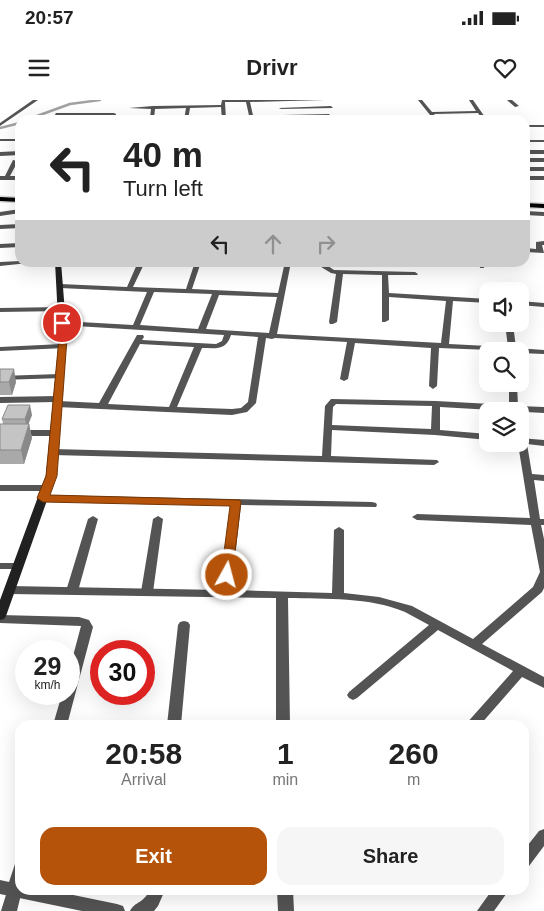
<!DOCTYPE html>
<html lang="en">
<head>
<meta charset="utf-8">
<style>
  body { margin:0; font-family:Helvetica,sans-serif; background:#f6f6f6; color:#222; height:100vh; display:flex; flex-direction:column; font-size:19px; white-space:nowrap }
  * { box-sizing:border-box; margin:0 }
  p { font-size:16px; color:#767676 }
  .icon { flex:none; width:28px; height:28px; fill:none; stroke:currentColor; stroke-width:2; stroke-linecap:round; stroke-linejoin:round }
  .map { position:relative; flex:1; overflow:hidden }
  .sheet { position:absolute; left:15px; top:620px; width:514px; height:175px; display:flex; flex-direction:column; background:#fff; border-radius:15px; box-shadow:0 5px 20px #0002 }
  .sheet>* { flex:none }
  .hud { position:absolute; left:15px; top:15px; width:515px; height:152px; border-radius:15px; box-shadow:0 5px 20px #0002; background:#fff; color:#222; overflow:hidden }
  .buttons { position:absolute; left:479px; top:182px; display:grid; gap:10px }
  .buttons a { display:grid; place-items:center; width:50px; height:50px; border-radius:10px; background:#fff; box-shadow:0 5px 20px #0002; font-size:25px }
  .speed { position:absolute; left:15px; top:540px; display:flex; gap:10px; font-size:25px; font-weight:700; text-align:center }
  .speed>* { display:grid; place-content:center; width:65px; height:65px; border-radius:50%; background:#fff; box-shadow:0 5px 20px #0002; line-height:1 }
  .speed small { font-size:12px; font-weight:400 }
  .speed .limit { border:8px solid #d22; background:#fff; color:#111 }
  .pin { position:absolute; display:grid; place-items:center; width:42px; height:42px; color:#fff; margin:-21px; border:2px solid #fff; border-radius:50%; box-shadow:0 1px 5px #0007 }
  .me { position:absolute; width:55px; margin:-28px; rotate:7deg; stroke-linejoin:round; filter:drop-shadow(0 0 4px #0008) }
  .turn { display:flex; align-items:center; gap:18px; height:105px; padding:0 25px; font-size:22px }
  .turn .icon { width:65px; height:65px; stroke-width:2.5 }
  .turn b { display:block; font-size:35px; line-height:42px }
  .lanes { display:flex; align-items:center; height:48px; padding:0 25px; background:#0003; justify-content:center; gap:25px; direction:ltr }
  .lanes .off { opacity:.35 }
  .eta { display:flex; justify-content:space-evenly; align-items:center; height:85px; text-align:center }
  .eta b { font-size:30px; font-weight:700; line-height:35px }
  .action { display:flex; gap:10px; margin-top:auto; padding:10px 25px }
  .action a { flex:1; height:58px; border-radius:15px; background:#b45309; color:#fff; font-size:20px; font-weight:700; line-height:58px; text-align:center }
  .action a+a { background:#f6f6f6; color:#222 }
  .status { display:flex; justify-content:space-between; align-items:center; height:35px; padding:0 25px; background:#fff; direction:ltr }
  .status svg { height:14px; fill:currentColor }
  header { display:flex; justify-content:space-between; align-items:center; height:65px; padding:0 25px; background:#fff; font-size:22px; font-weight:700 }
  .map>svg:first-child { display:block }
</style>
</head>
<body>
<div class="status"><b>20:57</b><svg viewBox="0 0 49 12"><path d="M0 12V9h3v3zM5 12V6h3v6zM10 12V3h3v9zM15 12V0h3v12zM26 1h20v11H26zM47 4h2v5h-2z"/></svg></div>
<header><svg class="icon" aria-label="menu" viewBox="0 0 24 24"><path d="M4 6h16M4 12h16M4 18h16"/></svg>Drivr<svg class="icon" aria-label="heart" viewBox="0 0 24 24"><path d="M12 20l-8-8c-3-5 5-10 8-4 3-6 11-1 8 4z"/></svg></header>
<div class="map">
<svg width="544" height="811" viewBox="0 0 544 811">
  <rect width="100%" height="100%" fill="#fff"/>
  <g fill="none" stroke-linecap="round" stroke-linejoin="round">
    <path stroke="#a2a2a2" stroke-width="2.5" d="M26 20 70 4 100 0
      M0 28 20 23"/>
    <g stroke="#dbdbdb" stroke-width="3">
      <path id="primary" d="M0 97 20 98V102L0 101Z
        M525 103 544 104V108L525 107Z"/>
    </g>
    <path fill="#545454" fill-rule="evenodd" d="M525 111 544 112V116L525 115Z
      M544 141V145H542L544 153 525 152V148L536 149V142Z
      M479 162H485L484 168H480Z
      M93 416 98 419 78 491 76 494H68L66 491 88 419Z
      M158 416 163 419 153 492 151 495H143L141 492 153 419Z
      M14 783 19 785 20 790H22L17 811H1L9 785Z"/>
    <path fill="#545454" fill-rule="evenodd" d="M33 0H38L0 26V23Z
      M222 0H325L250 2 254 20H250L246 2H225L226 20H222L221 7 190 8 188 20H184L186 8 155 9 154 18 152 19 150 18 151 9 129 8 153 6 221 5Z
      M418 0H422L432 12 476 11 469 0H473L487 20H483L478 13 434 14 436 17 434 18 350 19 348 18 350 17 430 15Z
      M507 0H512L519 6 515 7Z
      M331 6 333 8 281 9 279 8Z
      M56 13H114L116 14V20H112V15H59L56 20H52Z
      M329 14 331 16 283 17 281 16 283 15Z
      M525 25H544V27H525Z
      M0 39H20V41H0Z
      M525 40H544V42H525Z
      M525 50H544V54H525Z
      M20 51V55L0 56V52Z
      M525 58H544V62H525Z
      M13 60 18 61 10 76H20V80H0V76H5Z
      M525 67H544V71H525Z
      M525 76H544V80H525Z
      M20 109V113L0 116V112Z
      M20 124V128L0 129V125Z
      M20 143V147L0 148V144Z
      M20 161V162H38L0 166V162Z
      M138 162H145L133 187 186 189 195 162H201L192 189 278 193 285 162H291L277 234 441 243 446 201 389 197V220L385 222H382V175L343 174 337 222 333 224H330L329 222 336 174 331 173 313 162H322L334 170 415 172 418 174 417 175H388L389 193 488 199V203L453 201 449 244 508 247 505 224H513L516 248 544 250V254L520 253V251L439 248 437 286 433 289 429 286 431 248 355 243 348 279 344 281 340 279 347 242 275 238 272 239 266 238 256 303 247 312 232 315 57 307 53 304 56 302 0 303V297L58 296 62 299 58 301 99 303 137 235H143L144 237 142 240 216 244 222 241 224 235 59 225V221H62L133 225 147 192 60 188 57 186 60 184 127 187ZM154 192 212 194 198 229 140 225ZM219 195 277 197 269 233 206 229ZM231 235 258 237 248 302 241 308 232 309 177 307 202 248C216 248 226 251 231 235ZM140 244 194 247 169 307 108 304Z
      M520 201 544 203V207L520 205Z
      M61 207H64V211L0 212V208Z
      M62 244H65V248L0 251V247Z
      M60 274H63V278L0 280V276Z
      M509 284H517L518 306 544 307V313L440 307V330L488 334V340L435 335 332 330 331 356 437 360 439 362 434 365 53 355 48 352 53 349 322 356 325 306 331 299 436 301 509 305ZM336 304 432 306 431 329 332 325 333 307Z
      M0 330H55L59 333 55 336H0Z
      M520 338 544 340V346L527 344 532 374 544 375V381L534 380 540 419H544V425H541L544 439V488L542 492 482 544 544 577V588L522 577 480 625H465L513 571 438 530 357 598 353 600 349 598 347 595 349 592 429 525C421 521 413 516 405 512 371 497 324 499 288 498L290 625H276V498L10 494 6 493 4 490 6 487 10 486 220 490 231 405 40 400 38 398 43 395 372 402 376 403 377 405 376 407 241 405 231 490 332 493 334 430 339 427 344 430V493L379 497 412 506 473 539 533 487 540 472 531 425 417 420 412 417 417 414 530 418 518 344H520Z
      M0 385H46L51 388 46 391H0Z
      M0 463H18L23 466 18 469H0Z
      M0 515 79 517 89 520 93 527 67 625H53L62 594H69V571L81 526 0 523Z
      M184 521 188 522 190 525 181 625H167L178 525 180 522Z
      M544 729V746L529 766 524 767V750L539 731Z
      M20 762V790H49L117 804 123 806 125 811H82L0 794V780L9 782 15 764Z
      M149 790H165L158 806 154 811H130C135 801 145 803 149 790Z
      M277 790H293L294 811H278Z
      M492 790H509L494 811H477Z"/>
    <path fill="#212121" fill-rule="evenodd" d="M55 162H61L67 238 56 375 6 516 4 519 0 520V500L46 375 59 238Z"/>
    <use href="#primary" fill="#000" fill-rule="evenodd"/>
  </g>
  <path fill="#a9a9a9" d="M0 269 16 282 12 295H0Z
    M32 315 28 324H29L32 338 24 364H0V324H3L2 319Z"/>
  <path fill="#898989" d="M14 269 16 282 12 295 9 282Z
    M30 305 32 315 27 328 25 319Z
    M29 324 32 338 24 364 21 350Z"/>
  <path fill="#c4c4c4" stroke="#898989" d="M0 269H14L9 282H0Z
    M8 305H30L25 319H2Z
    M0 324H29L21 350H0Z"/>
  <path fill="#b45309" stroke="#753606" d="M62 221 66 223 67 238 57 376 50 395 240 400 241 402 232 478H223L221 475 230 406 43 402 37 398 46 376 59 238 58 223Z"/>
</svg>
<div class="buttons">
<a><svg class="icon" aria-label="sound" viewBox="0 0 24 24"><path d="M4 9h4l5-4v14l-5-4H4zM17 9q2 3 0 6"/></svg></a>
<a><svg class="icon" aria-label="search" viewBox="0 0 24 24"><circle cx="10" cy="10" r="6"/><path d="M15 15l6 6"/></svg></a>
<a><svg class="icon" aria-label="layers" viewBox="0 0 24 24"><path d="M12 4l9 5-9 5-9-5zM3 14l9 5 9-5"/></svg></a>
</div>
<div class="speed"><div>29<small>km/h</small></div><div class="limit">30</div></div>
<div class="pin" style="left:62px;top:223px;background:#d93025"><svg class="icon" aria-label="arrive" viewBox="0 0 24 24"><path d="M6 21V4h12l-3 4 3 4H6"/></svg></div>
<svg class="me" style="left:227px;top:475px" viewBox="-20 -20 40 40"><circle r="17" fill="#b45309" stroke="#fff" stroke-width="3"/><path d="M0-11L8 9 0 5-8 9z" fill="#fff"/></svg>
<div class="hud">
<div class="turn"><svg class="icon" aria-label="left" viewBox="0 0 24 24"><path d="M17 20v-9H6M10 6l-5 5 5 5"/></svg><div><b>40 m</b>Turn left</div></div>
<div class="lanes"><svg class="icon" aria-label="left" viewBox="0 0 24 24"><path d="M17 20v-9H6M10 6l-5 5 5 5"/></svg><svg class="icon off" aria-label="ahead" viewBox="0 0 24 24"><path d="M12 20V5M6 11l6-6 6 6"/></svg><svg class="icon off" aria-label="right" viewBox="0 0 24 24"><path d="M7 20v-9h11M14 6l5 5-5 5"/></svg></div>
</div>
<section class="sheet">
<div class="eta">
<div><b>20:58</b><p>Arrival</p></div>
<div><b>1</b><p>min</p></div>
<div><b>260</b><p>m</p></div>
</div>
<div class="action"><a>Exit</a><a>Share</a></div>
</section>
</div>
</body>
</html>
